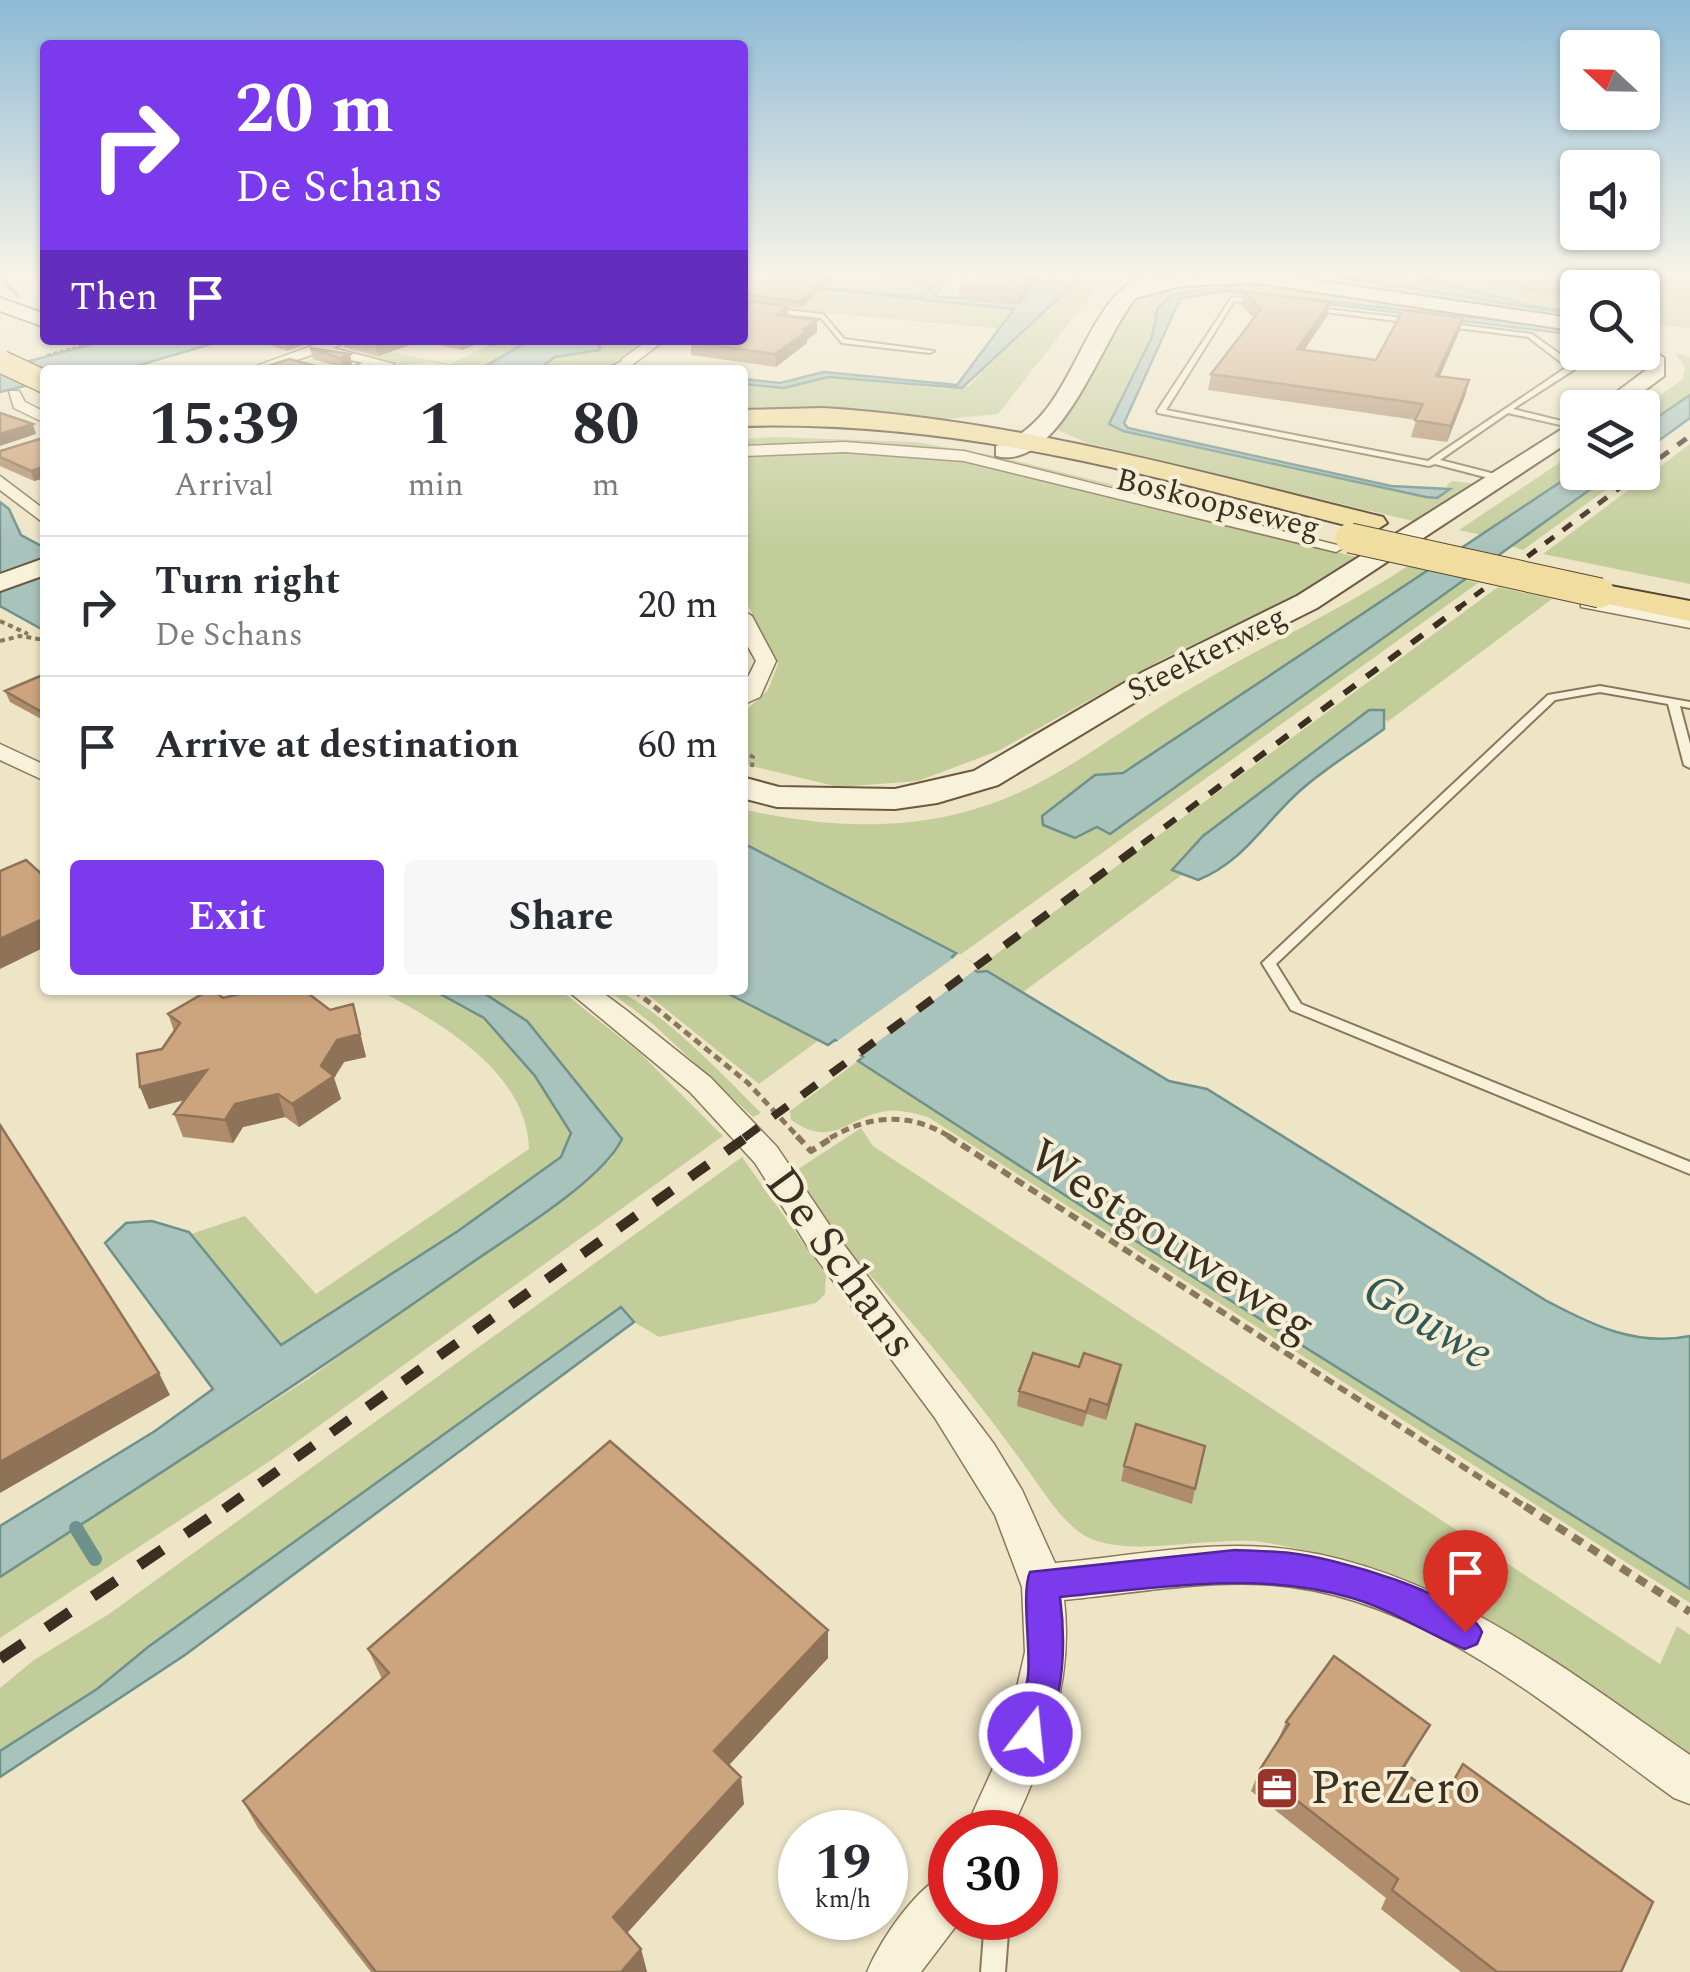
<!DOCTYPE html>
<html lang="en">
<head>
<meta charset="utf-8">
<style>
  body { margin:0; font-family:Spectral,serif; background:#f7f7f7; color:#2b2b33; height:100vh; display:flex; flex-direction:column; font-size:38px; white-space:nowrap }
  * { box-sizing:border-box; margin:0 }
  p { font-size:32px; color:#7c7c81 }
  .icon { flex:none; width:55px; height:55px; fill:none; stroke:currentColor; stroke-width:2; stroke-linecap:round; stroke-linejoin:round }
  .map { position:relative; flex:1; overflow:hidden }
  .sheet { position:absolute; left:40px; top:365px; width:708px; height:630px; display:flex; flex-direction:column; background:#fff; border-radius:10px; box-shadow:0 2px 8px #0004 }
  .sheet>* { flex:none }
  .banner { position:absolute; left:40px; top:40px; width:708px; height:305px; border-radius:10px; box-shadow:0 2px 8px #0004; background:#7c3aed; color:#fff; overflow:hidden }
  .needle { width:65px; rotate:292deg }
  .fabs { position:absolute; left:1560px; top:30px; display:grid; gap:20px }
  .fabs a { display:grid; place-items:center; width:100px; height:100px; border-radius:10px; background:#fff; box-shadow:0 2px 8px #0004; font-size:50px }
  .speed { position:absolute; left:778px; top:1810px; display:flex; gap:20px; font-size:50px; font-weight:700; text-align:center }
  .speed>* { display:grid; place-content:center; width:130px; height:130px; border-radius:50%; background:#fff; box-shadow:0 2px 8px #0004; line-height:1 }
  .speed small { font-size:25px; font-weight:400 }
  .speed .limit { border:15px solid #d22; background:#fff; color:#111 }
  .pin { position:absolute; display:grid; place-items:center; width:85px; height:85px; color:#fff; margin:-102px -42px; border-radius:50% 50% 50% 0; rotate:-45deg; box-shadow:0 0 10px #0007 }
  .pin .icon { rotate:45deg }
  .me { position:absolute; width:110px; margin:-55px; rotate:16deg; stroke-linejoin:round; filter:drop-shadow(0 0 8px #0008) }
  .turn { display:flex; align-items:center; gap:35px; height:210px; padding:0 30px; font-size:45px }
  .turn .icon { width:130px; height:130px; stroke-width:2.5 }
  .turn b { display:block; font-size:70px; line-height:85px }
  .then { display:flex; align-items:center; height:95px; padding:0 30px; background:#0003; gap:20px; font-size:38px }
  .eta { display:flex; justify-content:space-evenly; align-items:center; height:170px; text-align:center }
  .eta b { font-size:60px; font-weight:700; line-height:70px }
  .cta { display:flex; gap:20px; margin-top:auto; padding:20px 30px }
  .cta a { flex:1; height:115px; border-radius:10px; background:#7c3aed; color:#fff; font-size:40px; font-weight:700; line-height:115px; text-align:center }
  .cta a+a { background:#f7f7f7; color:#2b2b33 }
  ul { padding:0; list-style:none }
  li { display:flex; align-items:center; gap:30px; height:140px; padding:0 30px; border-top:2px solid #e1e1e2 }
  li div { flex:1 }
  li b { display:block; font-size:38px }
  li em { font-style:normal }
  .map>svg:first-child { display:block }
</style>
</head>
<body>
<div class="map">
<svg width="1690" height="1972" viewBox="0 0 1690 1972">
  <rect width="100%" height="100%" fill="#eee5c7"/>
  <path fill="#c3cd9a" d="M743 272H903L942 277 923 297 743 281Z
    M1063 272H1101L1105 277 998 414 945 419 824 410 743 413V384L784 388 828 377 950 389 969 386 1014 337 1077 281V277Z
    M1262 272H1309L1403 285 1577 317Z
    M1404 272H1690V328L1643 324 1642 288H1578L1577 312 1531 306Z
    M1229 282 1527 319 1577 331 1214 289 1175 294 1158 308 1152 337 1110 423 1113 427 1426 497 1437 498 1450 490 1446 486 1452 481 1476 484 1417 522 1087 443 1058 430 1057 424 1139 297 1162 286Z
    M805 289 823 292 1015 308 1000 329 784 309Z
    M500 340H530L479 370 427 362 405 365 415 370C397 367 371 355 349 351L361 346 450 364Z
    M588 340H653L602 370H551L544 364 555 357 600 350 599 345Z
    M1675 353 1690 357V395L1642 427V408L1683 379 1685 367Z
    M774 437 915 442 996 456 1232 514 984 456 882 443 743 447V439Z
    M1690 444V584L1543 554Z
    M822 450 974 462 1357 557 1296 595 1161 660 998 751 918 781 839 787 743 764V713L768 690 778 664 743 596 742 454Z
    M1577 451V471L1482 535 1459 530Z
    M1613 473H1629L1523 550 1511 546Z
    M1408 566 1428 571 1123 773 1095 776 1043 825 1075 838 1097 827 1110 834 1424 605 1465 580 1478 583 960 955 980 966 1498 587 1552 599 1386 723 1387 720 1356 718 1203 836 1173 871 1183 874 1023 992C997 977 977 971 951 957L955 953 743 843 742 809C848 833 949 833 1046 779 1097 751 1144 715 1195 686 1266 644 1339 611 1408 566Z
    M379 990C396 990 418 986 434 990 498 1008 538 1081 571 1133L561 1157 458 1231 281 1345 191 1234 245 1216 316 1294 529 1149C527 1072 441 1023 379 990Z
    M479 990H560L640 1053 723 1136 270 1461 0 1638V1577L308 1379 613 1157 528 1021Z
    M608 990C643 990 733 1085 761 1113L753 1117 654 1025Z
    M642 990H721L819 1040 759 1084Z
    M858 1061 1128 1236 1690 1589V1603L928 1117C916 1114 900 1109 888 1111 846 1116 835 1150 791 1120L790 1111Z
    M861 1128 873 1146 1660 1664 1677 1626 1690 1635V1760C1550 1666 1440 1574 1269 1543 1220 1534 1141 1557 1094 1540 1066 1530 1044 1492 1027 1469 953 1365 869 1273 783 1179Z
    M742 1157 826 1275 825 1294 816 1303 659 1337 634 1322 620 1308 148 1647 97 1689 0 1751V1688L34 1660 109 1614Z"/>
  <path fill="#a8c2bc" stroke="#6e918b" stroke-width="2.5" d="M903 272H953L934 296 1020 304 1044 272 1074 275 1077 281 962 388 828 377 784 388 743 384V379L780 383 824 372 957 385 1014 309 742 281 923 297 941 277Z
    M1309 272H1404L1531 306 1577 312V315Z
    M1215 289 1536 324 1577 331V335L1224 291 1180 299 1124 423 1128 428 1391 486 1450 489 1437 498 1426 497 1123 431 1109 424 1152 337 1158 308 1175 294Z
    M108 340H225L126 369C101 366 73 370 45 370V381L0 392V369Z
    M530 340H588L599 345 600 350 555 357 545 364 551 370H479Z
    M1690 395V418L1643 452V427Z
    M1577 471 1613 473 1110 834 1097 827 1075 838 1043 825 1042 816 1095 775 1123 773Z
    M0 502 9 509 21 535 45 548V631L0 606Z
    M1369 710H1384V729C1357 749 1327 767 1302 789 1265 821 1245 861 1198 880L1172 870 1203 836Z
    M743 843 956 953 952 957 978 972 987 971 1169 1081 1207 1089 1545 1300C1592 1325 1636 1347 1690 1336V1589L1128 1236 858 1061 863 1057 835 1040 828 1045 721 990H742Z
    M433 990H479L527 1021 622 1139C602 1181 510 1236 470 1264 316 1373 158 1475 0 1577V1526L155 1431 213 1389 105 1243 126 1223 152 1221 189 1232 281 1345 458 1231 561 1157 571 1133 535 1076 484 1018Z
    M621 1307 634 1322 185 1655 0 1777V1751L97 1689 148 1647Z"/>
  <path fill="#eee5c7" d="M959 954 979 967 853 1060 835 1046 829 1047Z"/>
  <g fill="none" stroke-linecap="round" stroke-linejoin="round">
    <path stroke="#6e918b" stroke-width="5" d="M0 277 17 295"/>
    <path stroke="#6e918b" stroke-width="14" d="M76 1528 95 1559"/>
    <g stroke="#8a785c" stroke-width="4">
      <path id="lane" d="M854 272H877L939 280 936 282Z
        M1232 297 1262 302 1259 304 1234 301 1166 410 1428 461 1567 367 1528 337 1442 326 1444 323 1532 334 1575 365V369L1513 409 1578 425V429L1508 413 1440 460 1503 476V480L1500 481 1435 464 1429 466 1158 413 1157 411Z
        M742 305 823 314 844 339 934 351 930 353 842 343 821 318 742 309Z
        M1308 307 1412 319 1415 321 1412 323 1310 310Z
        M369 359 376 361 359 370H349Z
        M624 360 631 362 615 370H605Z
        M1600 686 1690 702V708L1680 706 1690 744V768L1684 765 1668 704 1600 692 1555 700 1276 964 1301 1004 1690 1162V1174L1291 1010 1262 963 1548 695Z
        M996 1921 1004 1925 1008 1933 1005 1972H981L984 1933 988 1925Z"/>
    </g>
    <g stroke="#8a785c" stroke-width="3">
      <path id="street" d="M328 340H349L333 348 394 364 387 368 318 353 266 370H245Z
        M649 340H665L632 365H622V359Z
        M9 391H19L25 402 45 412V423L14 408Z
        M845 442 964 451 1345 547 1336 552 964 461 845 452 742 456V446Z
        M0 476 45 510V524L0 490Z
        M1588 597 1690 616V628L1581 607V599Z
        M742 610 752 616 776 661 760 697 742 705V689L756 661 742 636Z
        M0 744 45 765V781L0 760Z
        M567 990H599L626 1010 711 1078 777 1147 832 1229 994 1444 1022 1490 1055 1563C1125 1557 1196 1542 1266 1547 1428 1559 1562 1667 1690 1755V1804L1674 1798C1551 1710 1420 1591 1261 1584 1195 1581 1129 1594 1064 1600 1074 1682 1045 1759 1010 1832H964L1004 1744 1025 1652 1022 1587 995 1515 935 1418 808 1247 755 1163 690 1092Z
        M950 1872V1918H962L921 1972H867C881 1939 917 1885 950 1872Z"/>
    </g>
    <g stroke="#6c593f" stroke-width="4">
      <path id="secondary" d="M1210 272H1257L1578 319V331L1256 283 1180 286 1136 298C1102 337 1061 472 996 456V446C1079 420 1078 294 1151 273L1157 274 1158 281 1212 276Z
        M0 298 45 314V327L0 311Z
        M1642 342 1664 358V376L1621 408H1595L1646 370 1644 360 1635 352H1642Z
        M1578 419V436L1317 608 1165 684 998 785 937 803 895 809 777 807 742 798V777L779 787 895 789 974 771 1143 672 1297 596Z
        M45 558V575L0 591V574Z"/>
    </g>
    <g stroke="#584630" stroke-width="4">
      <path id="primary" d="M823 408C1015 420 1197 471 1383 517L1387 523 1373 532C1156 478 970 420 742 426V410Z
        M1600 584 1690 601V621L1589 600 1584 593 1589 586Z"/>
    </g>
    <path stroke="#8a785c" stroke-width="2.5" stroke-dasharray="4 2.5" stroke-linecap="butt" d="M47 355 102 340"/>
    <path stroke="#8a785c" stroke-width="4" stroke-dasharray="5 4" stroke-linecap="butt" d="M0 621 28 634
      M0 641 20 636 45 640
      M742 751 753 757 752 767"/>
    <path stroke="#8a785c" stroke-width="5" stroke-dasharray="8 5" stroke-linecap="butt" d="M634 990 748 1083 799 1138
      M830 1138C872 1114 910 1112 952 1138"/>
    <path stroke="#8a785c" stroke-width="6" stroke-dasharray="10 6" stroke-linecap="butt" d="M797 1136 811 1151 835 1136
      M948 1136 1529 1509"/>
    <path stroke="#8a785c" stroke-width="8" stroke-dasharray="11 8" stroke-linecap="butt" d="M1525 1506 1690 1612"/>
    <use href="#lane" fill="#f9f2da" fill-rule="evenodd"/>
    <use href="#street" fill="#f9f2da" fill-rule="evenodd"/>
    <use href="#secondary" fill="#f9f2da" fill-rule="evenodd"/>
    <use href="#primary" fill="#f1dd9f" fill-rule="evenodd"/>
    <path stroke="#3a2f20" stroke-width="5" stroke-dasharray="11 11" stroke-linecap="butt" d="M1642 471 1690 436
      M1457 609 1641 472"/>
    <path stroke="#3a2f20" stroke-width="6" stroke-dasharray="14 14" stroke-linecap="butt" d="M1142 844 1460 607"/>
    <path stroke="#3a2f20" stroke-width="8" stroke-dasharray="18 18" stroke-linecap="butt" d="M744 1138 1146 841"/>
    <path stroke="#3a2f20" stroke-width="10" stroke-dasharray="22 22" stroke-linecap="butt" d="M224 1509 748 1136"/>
    <path stroke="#3a2f20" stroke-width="11" stroke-dasharray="28 28" stroke-linecap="butt" d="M0 1659 227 1506"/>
    <g stroke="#584630" stroke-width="25" stroke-linecap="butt">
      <path id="primary-bridge-far1" d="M2 362 45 382"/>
    </g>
    <g stroke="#584630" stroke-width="31" stroke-linecap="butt">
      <path id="primary-bridge" d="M1350 538 1600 593"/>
    </g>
    <use href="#primary-bridge-far1" stroke="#f1dd9f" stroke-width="22"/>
    <use href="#primary-bridge" stroke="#f1dd9f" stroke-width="29"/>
  </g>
  <path fill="#af8d6c" d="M742 272H840L800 308 787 306 788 316 817 320V332L807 340V343L776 367 691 355V342L783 305 742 299Z
    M1453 272H1653L1611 288H1578V298L1549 296Z
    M960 284H1034L1020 303 959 297Z
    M1243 291 1330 302 1327 316 1304 350 1376 360 1463 318 1459 332 1439 377 1469 380 1465 396 1447 442 1411 437 1416 420 1208 390 1211 374 1254 318 1241 306Z
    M262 340H317L287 351 263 343Z
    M342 340H508L491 346 479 343 462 350 421 341 378 356 344 347Z
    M310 348 350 354 352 364 343 368 313 359Z
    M45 429V478L34 481 0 466V451L43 438Z
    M45 674V721L10 702 5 691Z
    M223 998 330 1010 353 1004 366 1057 344 1062 334 1078 341 1099 299 1127 285 1117 243 1127 233 1143 183 1137 174 1114 185 1100 149 1109 140 1087 174 1031 168 1014Z
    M1121 1365 1106 1420 1087 1414 1083 1427 1017 1406 1019 1391 1079 1367Z
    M1124 1466 1195 1489 1192 1504 1121 1481Z
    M828 1630V1658L729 1765 744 1804 627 1933 641 1949 647 1972H371L258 1828 243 1801 382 1679 368 1649Z
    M1286 1722 1430 1725 1403 1771 1621 1972H1461L1381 1909 1386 1898 1251 1791 1259 1771 1278 1740Z"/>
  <path fill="#8f7358" d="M834 272H840L800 308 799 302Z
    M1034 272H1047L1034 284 1020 303V290Z
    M1609 272H1653L1611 288H1586L1589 279Z
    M1330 302 1327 316 1295 364 1297 349Z
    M787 306 788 318 777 315Z
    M1463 318 1459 332 1433 392 1436 376Z
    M817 320V332L807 340V343L776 367 775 354Z
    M285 340H317L287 351Z
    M387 340H421V341L378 356 375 344Z
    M461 340H479V343L462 350Z
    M490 340H508L491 346Z
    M350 354 352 364 343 368 340 358Z
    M1469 380 1465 396 1447 442 1451 426Z
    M33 424 36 434 0 446V434Z
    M45 466V478L34 481 31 471Z
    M45 918V947L0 969V939Z
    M353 1004 366 1057 344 1062 334 1078 341 1099 299 1127 292 1104 321 1066Z
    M207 1070 215 1092 149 1109 140 1087Z
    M278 1094 285 1117 243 1127 233 1143 225 1120 235 1104Z
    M1121 1365 1118 1380 1106 1420 1108 1405Z
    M159 1373 170 1395 0 1493V1462Z
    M828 1630V1658L717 1778 714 1751Z
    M741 1777 744 1804 619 1942 613 1917Z
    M641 1949 647 1972H621Z"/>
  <path fill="#cca47d" stroke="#8f7358" stroke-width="2.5" d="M742 272H834L799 302 742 294Z
    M973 272H1034L1020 290 960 284Z
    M1531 272H1609L1589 279 1554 278Z
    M1243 291 1330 302 1297 349 1376 360 1403 310 1463 318 1436 376 1469 380 1451 426 1415 420 1423 404 1211 374 1261 309Z
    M747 301 787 306 777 315 817 320 803 330 807 331 775 354 691 342 693 340H742V304Z
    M360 340H387L375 344Z
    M310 348 350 354 340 358Z
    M289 359 331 370H256Z
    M0 413 33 424 0 434Z
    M45 429V466L31 471 0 457V451L43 438Z
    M45 674V708L40 711 5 691Z
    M26 860 45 877V918L0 939V871Z
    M209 990H212L223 998 256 990 305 991 330 1010 353 1004 360 1034 337 1040 321 1066 334 1076 292 1104 278 1094 235 1104 225 1120 174 1114 207 1070 140 1087 137 1054 162 1049 180 1023 168 1014Z
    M0 1125 159 1373 0 1462Z
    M1033 1353 1079 1367 1084 1353 1121 1365 1108 1405 1090 1399 1086 1412 1019 1391Z
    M1136 1424 1205 1446 1195 1489 1124 1466Z
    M610 1441 828 1630 714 1751 741 1777 613 1917 641 1949 621 1972H376L243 1801 389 1673 368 1649Z
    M1334 1656 1430 1725 1401 1770 1442 1801 1463 1764 1653 1902 1621 1972H1497L1392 1890 1398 1879 1259 1771 1289 1724 1286 1722Z"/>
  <linearGradient id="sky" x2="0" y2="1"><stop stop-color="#8ebad6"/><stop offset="0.5" stop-color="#f7f3e6"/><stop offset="1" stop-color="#f7f3e6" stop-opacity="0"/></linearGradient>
  <rect width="1690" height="548" fill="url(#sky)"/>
  <path fill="#7c3aed" stroke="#51269a" stroke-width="2.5" d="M1235 1550C1253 1551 1272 1551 1290 1553 1332 1557 1465 1594 1482 1632L1477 1644 1465 1649C1426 1633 1393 1610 1352 1598 1256 1570 1158 1588 1060 1597 1067 1649 1063 1697 1043 1746L1030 1752 1017 1746C1008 1723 1025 1701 1028 1676 1031 1649 1021 1592 1030 1572Z"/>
  <defs>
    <g id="office-square" transform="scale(2.25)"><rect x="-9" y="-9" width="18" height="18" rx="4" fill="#99332c" stroke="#f6efd6"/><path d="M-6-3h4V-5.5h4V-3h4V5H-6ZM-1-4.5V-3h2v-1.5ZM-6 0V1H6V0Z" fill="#fff"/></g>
  </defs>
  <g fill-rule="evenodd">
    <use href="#office-square" x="1277" y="1788"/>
  </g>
  <g text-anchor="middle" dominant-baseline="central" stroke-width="8" stroke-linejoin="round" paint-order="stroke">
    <g font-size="32" fill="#3a2f20" stroke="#f6efd6">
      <text transform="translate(1218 504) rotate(14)">Boskoopseweg</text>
      <text transform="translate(1207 654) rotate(-27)">Steekterweg</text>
    </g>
    <g font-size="48" fill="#3a2f20" stroke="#f6efd6">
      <text transform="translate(1172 1241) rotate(33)">Westgouweweg</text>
      <text transform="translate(841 1263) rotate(54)">De Schans</text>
    </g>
    <g font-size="48" fill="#3a2f20" stroke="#f6efd6" text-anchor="start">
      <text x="1310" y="1788">PreZero</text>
    </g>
    <g font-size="50" font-style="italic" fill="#2f5a5a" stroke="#f6efd6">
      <text transform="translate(1428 1322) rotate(31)">Gouwe</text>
    </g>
  </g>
</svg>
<div class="fabs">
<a><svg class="needle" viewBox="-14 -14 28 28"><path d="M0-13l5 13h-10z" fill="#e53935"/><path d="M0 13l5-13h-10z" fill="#7c7c81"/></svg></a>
<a><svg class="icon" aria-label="sound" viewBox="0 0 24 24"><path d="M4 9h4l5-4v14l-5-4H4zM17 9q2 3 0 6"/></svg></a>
<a><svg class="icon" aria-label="search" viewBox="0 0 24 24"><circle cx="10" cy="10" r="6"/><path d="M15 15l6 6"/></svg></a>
<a><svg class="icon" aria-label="layers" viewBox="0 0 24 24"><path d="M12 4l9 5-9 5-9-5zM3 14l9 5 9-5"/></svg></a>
</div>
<div class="speed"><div>19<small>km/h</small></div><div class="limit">30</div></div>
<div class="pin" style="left:1465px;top:1632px;background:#d93025"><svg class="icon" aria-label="arrive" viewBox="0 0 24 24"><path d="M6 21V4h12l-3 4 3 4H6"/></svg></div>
<svg class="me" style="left:1030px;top:1734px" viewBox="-20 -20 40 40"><circle r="17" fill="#7c3aed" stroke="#fff" stroke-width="3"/><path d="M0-11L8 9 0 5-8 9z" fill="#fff"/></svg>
<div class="banner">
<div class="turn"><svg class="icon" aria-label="right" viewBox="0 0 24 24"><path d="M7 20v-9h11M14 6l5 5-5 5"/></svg><div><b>20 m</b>De Schans</div></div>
<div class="then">Then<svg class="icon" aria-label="arrive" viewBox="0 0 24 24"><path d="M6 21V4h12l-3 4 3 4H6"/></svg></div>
</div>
<section class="sheet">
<div class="eta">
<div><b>15:39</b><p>Arrival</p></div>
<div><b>1</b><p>min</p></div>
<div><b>80</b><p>m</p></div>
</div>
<ul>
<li><svg class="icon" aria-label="right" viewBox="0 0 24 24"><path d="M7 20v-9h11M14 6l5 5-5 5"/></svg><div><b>Turn right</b><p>De Schans</p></div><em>20 m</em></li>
<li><svg class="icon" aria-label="arrive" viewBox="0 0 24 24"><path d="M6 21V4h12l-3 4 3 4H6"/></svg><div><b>Arrive at destination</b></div><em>60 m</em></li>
</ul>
<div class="cta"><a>Exit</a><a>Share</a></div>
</section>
</div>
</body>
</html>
